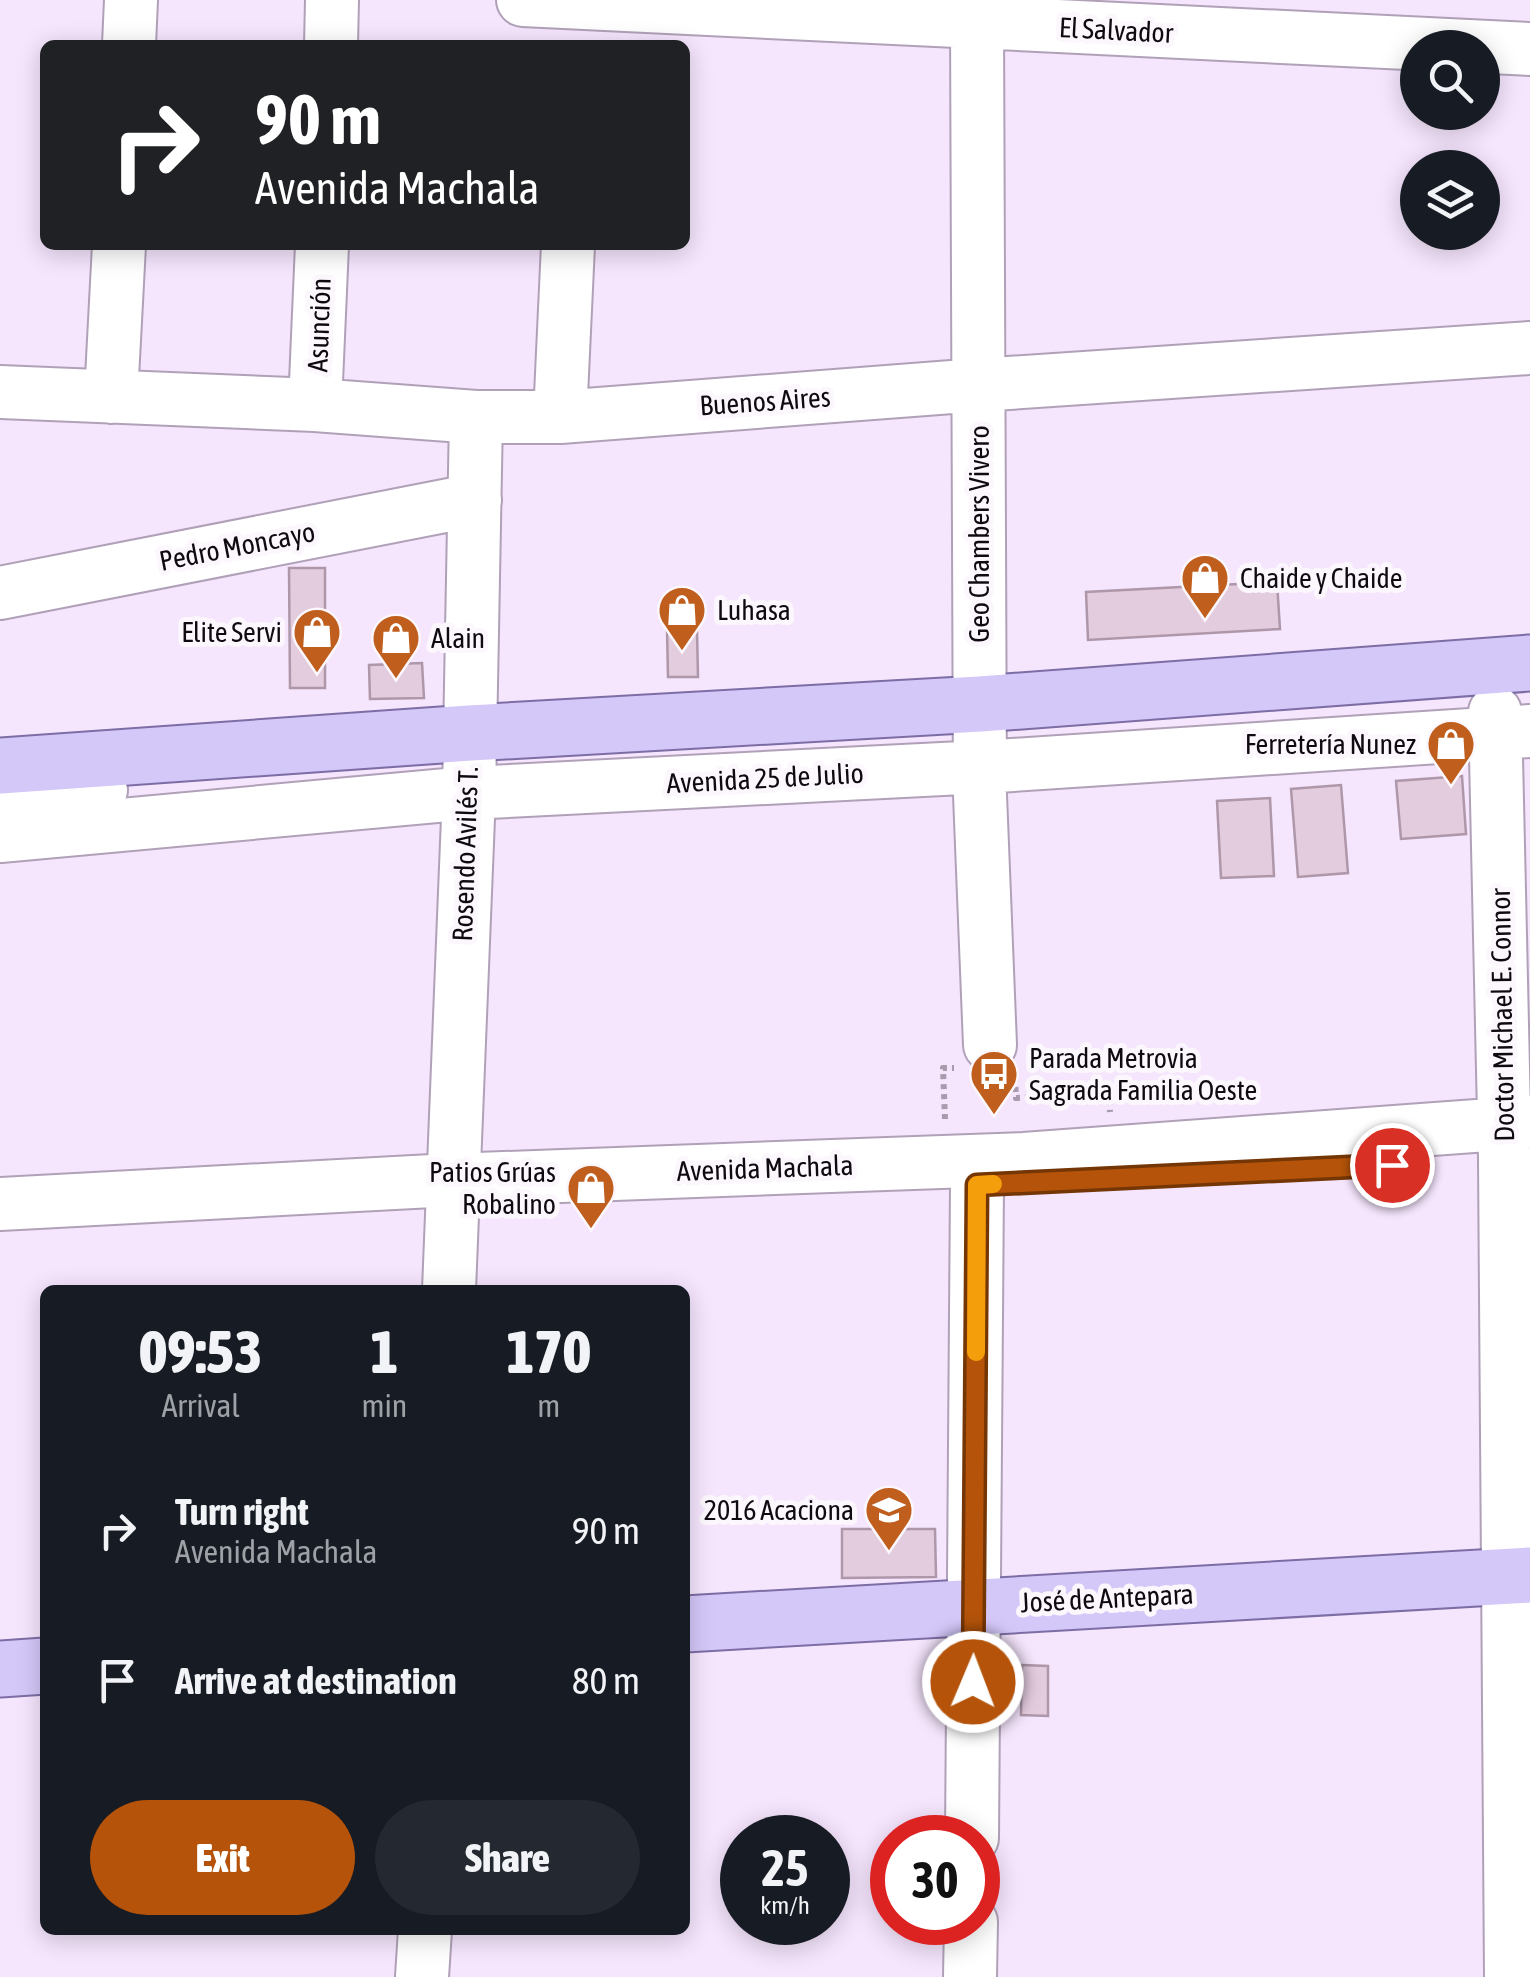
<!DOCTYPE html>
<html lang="en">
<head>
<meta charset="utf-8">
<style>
  body { margin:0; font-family:"Asap Condensed",sans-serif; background:#242831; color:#f1f3f6; height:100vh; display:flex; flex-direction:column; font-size:38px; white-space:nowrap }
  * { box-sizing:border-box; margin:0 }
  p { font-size:32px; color:#9ea1a6 }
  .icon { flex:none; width:55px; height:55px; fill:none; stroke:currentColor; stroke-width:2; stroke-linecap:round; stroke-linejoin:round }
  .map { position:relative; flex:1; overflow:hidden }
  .details { position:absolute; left:40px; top:1285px; width:650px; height:650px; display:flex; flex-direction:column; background:#171b24; border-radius:15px; box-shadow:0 5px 25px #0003 }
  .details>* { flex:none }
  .banner { position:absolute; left:40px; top:40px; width:650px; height:210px; border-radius:15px; box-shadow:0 5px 25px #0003; background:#202124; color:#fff; overflow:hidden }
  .tools { position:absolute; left:1400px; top:30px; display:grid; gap:20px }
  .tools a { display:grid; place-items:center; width:100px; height:100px; border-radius:50%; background:#171b24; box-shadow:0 5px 25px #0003; font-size:50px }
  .speed { position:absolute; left:720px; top:1815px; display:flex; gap:20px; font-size:50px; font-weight:700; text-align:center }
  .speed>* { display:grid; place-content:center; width:130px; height:130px; border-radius:50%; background:#171b24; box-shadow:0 5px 25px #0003; line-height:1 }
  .speed small { font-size:25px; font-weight:400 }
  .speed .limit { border:15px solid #d22; background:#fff; color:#111 }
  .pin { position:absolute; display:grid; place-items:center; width:85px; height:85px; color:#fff; margin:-42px; border:5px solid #fff; border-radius:50%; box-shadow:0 2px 10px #0007 }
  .me { position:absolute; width:110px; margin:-55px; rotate:1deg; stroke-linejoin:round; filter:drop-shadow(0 0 8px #0008) }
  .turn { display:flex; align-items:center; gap:35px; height:210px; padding:0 50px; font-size:45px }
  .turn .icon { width:130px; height:130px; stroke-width:2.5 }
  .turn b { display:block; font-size:70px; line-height:85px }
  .eta { display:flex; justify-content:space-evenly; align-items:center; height:170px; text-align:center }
  .eta b { font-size:60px; font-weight:800; line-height:70px }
  .cta { display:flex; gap:20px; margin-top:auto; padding:20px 50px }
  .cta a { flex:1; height:115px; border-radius:60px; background:#b45309; color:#fff; font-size:40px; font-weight:800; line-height:115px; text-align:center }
  .cta a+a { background:#242831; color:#f1f3f6 }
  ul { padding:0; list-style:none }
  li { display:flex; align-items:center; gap:30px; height:150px; padding:0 50px }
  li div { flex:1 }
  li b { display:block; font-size:38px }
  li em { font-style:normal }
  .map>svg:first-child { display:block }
</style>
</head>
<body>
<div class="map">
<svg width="1530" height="1977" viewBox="0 0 1530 1977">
  <rect width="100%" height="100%" fill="#f5e5fd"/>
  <path fill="#e4ccdf" stroke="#ae97a9" stroke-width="2.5" d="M289 568H325V688H290Z
    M1277 582 1280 629 1088 640 1086 592Z
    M667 629H697L698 677H668Z
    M422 663 424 698 370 699 369 665Z
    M1462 776 1466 834 1401 839 1396 781Z
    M1341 785 1348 873 1298 877 1291 789Z
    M1270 798 1274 876 1221 878 1217 801Z
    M842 1529H935L936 1577 842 1578Z
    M1022 1665 1048 1666V1716L1021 1715Z"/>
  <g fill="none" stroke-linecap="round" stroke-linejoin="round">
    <g stroke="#b0a1b8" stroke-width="56">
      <path id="minor" d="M523 0 1530 49
        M977 22 980 795 990 1045
        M129 45 131 0
        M331 45 332 0
        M0 392 315 405 476 417H560L978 385 1530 348
        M111 397 119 245
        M315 405 322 245
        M560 417 568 245
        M0 593 475 500
        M1495 712 1505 1159 1511 1977
        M0 798 101 790
        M0 836 469 793 982 767 1530 731
        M0 1204 451 1180 1024 1159 1530 1122
        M449 1290 469 793 476 417
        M972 1838 977 1185
        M422 1977 425 1930
        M970 1977 971 1922"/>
    </g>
    <g stroke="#7d6da5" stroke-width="59">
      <path id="major" d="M0 766 470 733 980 704 1530 663
        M685 1624 1530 1575
        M0 1669 45 1666"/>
    </g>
    <path stroke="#a79bad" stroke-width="6" stroke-dasharray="5 5" stroke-linecap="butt" d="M1015 1077 1016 1098 1109 1094 1110 1112
      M945 1119 943 1068H954"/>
    <use href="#minor" stroke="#fff" stroke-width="52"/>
    <use href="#major" stroke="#d4c8f9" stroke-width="55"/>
  </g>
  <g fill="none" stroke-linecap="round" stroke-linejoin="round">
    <g stroke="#753606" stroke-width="25">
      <path id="route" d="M973 1682 977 1185 1392 1165"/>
    </g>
    <use href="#route" stroke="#b45309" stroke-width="18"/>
    <path stroke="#f59e0b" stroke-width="18" d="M976 1352 977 1185 993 1184"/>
  </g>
  <defs>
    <g id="shop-pin" transform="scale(2.5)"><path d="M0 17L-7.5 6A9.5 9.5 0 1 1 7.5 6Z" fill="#bf5e1d" stroke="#fbf7fc"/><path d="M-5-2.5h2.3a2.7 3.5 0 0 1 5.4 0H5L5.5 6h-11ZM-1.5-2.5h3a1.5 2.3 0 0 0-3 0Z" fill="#fff"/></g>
    <g id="bus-pin" transform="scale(2.5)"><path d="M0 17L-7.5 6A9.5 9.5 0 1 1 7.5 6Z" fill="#bf5e1d" stroke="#fbf7fc"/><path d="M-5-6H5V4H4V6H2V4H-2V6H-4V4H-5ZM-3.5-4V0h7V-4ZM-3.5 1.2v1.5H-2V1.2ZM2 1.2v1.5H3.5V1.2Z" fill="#fff"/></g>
    <g id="school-pin" transform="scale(2.5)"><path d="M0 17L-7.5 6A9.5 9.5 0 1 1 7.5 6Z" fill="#bf5e1d" stroke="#fbf7fc"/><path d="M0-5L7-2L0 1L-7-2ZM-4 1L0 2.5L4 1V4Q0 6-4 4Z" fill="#fff"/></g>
  </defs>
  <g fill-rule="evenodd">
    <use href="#shop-pin" x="1205" y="578"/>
    <use href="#shop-pin" x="682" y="610"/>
    <use href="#shop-pin" x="317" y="632"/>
    <use href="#shop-pin" x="396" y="638"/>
    <use href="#shop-pin" x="1451" y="744"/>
    <use href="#bus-pin" x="994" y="1074"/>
    <use href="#shop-pin" x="591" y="1188"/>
    <use href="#school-pin" x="889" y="1510"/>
  </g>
  <g text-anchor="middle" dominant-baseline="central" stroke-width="10" stroke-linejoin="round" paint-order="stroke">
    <g font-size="28" fill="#0f0a11" stroke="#fbf7fc">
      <text transform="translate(1116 30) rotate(3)">El Salvador</text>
      <text transform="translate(319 325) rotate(-88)">Asunción</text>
      <text transform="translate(765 401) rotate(-4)">Buenos Aires</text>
      <text transform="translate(979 534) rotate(-90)">Geo Chambers Vivero</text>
      <text transform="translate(237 546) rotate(-11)">Pedro Moncayo</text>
      <text transform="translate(765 778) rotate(-3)">Avenida 25 de Julio</text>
      <text transform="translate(465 854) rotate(-88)">Rosendo Avilés T.</text>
      <text transform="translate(1502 1015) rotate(-91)">Doctor Michael E. Connor</text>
      <text transform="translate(765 1168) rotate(-2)">Avenida Machala</text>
      <text transform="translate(1107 1598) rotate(-3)">José de Antepara</text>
    </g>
    <g font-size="28" fill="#0f0a11" stroke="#fbf7fc" text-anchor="start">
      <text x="1240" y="578">Chaide y Chaide</text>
      <text x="717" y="610">Luhasa</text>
      <text x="282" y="632" text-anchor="end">Elite Servi</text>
      <text x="431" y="638">Alain</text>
      <text x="1416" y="744" text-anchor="end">Ferretería Nunez</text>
      <text x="1029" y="1058">Parada Metrovia<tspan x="1029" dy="32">Sagrada Familia Oeste</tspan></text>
      <text x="556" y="1172" text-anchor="end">Patios Grúas<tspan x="556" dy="32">Robalino</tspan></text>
      <text x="854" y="1510" text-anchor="end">2016 Acaciona</text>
    </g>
  </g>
</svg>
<div class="tools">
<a><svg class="icon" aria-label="search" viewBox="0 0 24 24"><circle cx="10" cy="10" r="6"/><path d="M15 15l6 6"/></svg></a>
<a><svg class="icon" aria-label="layers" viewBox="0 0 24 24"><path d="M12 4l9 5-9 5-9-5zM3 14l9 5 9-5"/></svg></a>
</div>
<div class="speed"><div>25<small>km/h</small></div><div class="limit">30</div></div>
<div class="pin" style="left:1392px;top:1165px;background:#d93025"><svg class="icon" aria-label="arrive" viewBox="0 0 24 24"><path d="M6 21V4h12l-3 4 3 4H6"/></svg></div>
<svg class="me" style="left:973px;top:1682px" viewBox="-20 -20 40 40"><circle r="17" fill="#b45309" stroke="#fff" stroke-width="3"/><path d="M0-11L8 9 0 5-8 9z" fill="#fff"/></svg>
<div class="banner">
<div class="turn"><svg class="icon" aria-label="right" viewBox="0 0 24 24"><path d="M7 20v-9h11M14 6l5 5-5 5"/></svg><div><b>90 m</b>Avenida Machala</div></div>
</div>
<section class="details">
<div class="eta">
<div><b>09:53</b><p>Arrival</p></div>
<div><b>1</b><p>min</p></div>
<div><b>170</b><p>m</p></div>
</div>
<ul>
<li><svg class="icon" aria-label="right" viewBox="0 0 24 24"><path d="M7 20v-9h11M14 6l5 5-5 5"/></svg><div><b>Turn right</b><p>Avenida Machala</p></div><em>90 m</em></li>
<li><svg class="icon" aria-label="arrive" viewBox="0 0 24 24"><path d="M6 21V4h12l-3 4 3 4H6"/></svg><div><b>Arrive at destination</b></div><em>80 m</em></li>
</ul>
<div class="cta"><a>Exit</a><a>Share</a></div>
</section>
</div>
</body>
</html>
